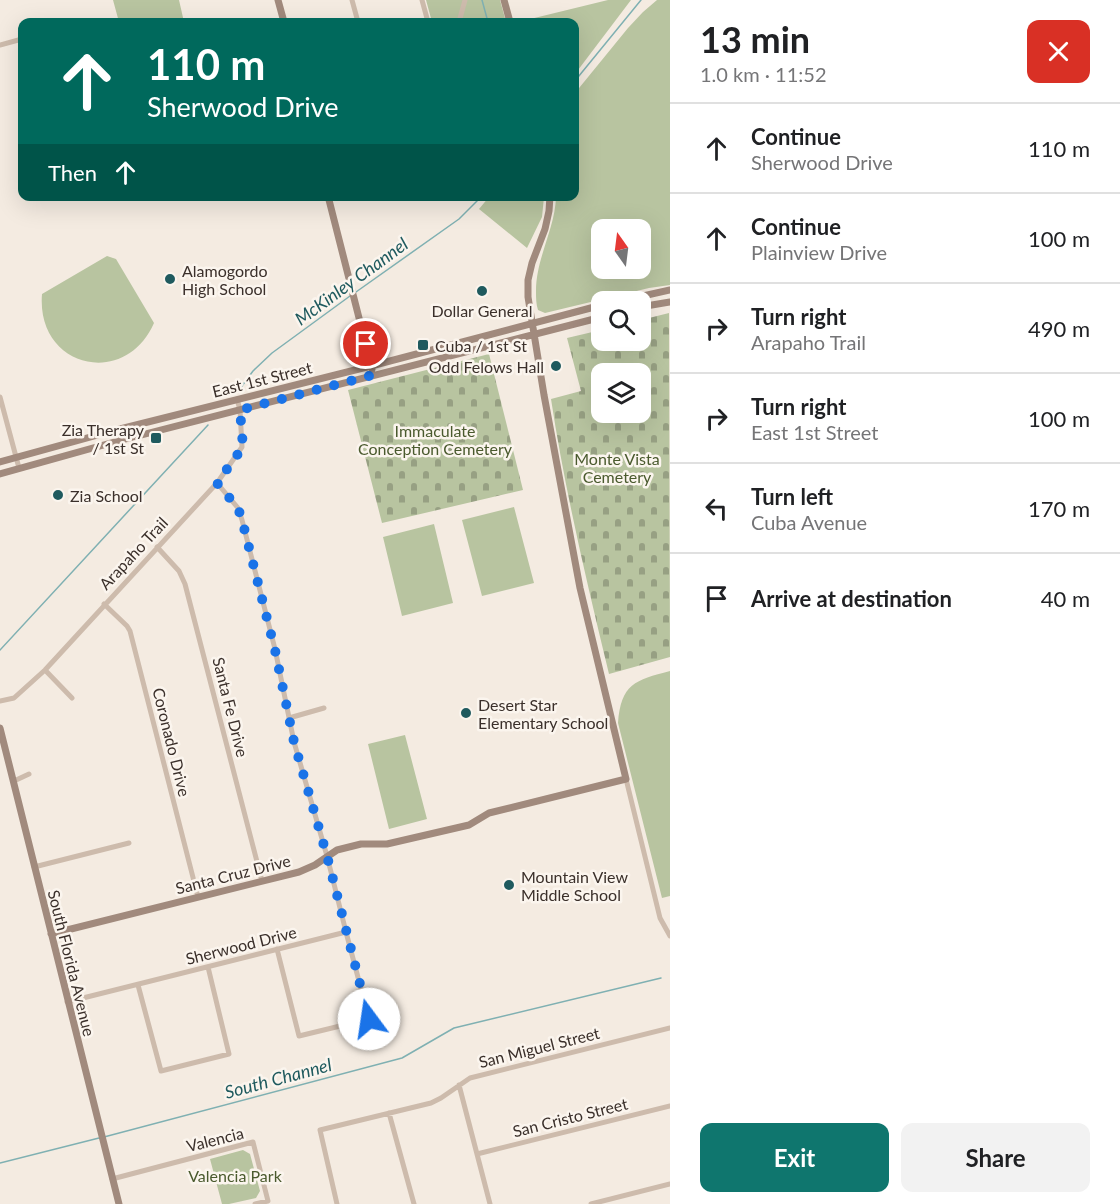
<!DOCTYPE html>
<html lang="en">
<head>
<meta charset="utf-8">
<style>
  body { margin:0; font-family:Lato,sans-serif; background:#f2f2f2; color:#202124; height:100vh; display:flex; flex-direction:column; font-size:22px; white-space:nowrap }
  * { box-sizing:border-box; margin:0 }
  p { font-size:20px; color:#757577 }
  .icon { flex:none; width:33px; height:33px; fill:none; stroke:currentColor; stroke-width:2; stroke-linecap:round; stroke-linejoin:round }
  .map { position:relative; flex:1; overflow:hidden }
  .sheet { display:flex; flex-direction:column; background:#fff; width:450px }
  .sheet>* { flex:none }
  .hud { position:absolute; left:18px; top:18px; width:561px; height:183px; border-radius:12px; box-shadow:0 6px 24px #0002; background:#00695c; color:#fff; overflow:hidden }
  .needle { width:39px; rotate:346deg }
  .buttons { position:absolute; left:591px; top:219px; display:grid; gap:12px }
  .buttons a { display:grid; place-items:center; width:60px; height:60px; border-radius:12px; background:#fff; box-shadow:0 6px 24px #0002; font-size:30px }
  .pin { position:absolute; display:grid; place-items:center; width:51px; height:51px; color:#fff; margin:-26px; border:3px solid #fff; border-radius:50%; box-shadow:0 2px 6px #0007 }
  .me { position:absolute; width:66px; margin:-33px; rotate:346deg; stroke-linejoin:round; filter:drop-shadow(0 0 4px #0008) }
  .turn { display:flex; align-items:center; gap:21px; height:126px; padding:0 30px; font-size:27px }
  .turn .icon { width:78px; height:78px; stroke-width:2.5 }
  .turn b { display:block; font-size:42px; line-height:51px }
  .then { display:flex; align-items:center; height:57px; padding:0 30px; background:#0003; gap:12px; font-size:22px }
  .round { display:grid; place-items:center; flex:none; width:63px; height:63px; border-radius:12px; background:#f2f2f2 }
  .head { display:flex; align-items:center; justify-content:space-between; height:102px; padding:0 30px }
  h1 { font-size:36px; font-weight:700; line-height:45px }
  .primary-button { display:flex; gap:12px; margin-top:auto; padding:12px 30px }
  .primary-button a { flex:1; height:69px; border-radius:12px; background:#0f766e; color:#fff; font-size:24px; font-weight:700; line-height:69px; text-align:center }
  .primary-button a+a { background:#f2f2f2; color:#202124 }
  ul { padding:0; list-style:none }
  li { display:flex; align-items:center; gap:18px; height:90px; padding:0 30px; border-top:2px solid #e0e0e0 }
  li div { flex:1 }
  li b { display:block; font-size:22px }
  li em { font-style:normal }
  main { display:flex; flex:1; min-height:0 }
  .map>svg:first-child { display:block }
</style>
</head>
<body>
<main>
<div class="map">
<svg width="670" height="1204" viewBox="0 0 670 1204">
  <defs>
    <pattern id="cemetery-stones" width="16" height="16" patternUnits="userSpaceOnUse" patternTransform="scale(1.5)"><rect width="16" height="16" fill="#b8c4a0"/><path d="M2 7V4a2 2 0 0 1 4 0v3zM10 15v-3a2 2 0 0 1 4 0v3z" fill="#97a083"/></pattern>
  </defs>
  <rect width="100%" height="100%" fill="#f4ebe1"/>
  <path fill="#b8c4a0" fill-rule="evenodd" d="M113 0H179L184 22H119Z
    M426 0H500L506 22H432Z
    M608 0H631L575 74 574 22H518Z
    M657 0H670V285L649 288 545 313 538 310C536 304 536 298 536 291 536 258 555 229 556 197L574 196 575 93 628 28 643 12ZM602 230H640V268H602Z
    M489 197H544L542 217 527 248 479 209Z
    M107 256 116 259 154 323C125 389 36 368 42 294Z
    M514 507 534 583 482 596 462 520Z
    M434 524 453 603 402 616 383 537Z
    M670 671V896L662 898 618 723C621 684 635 680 670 671Z
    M405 735 427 819 389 829 368 744Z
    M243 1150 250 1154 260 1191 256 1198 229 1204H222L210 1159Z"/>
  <path fill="url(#cemetery-stones)" fill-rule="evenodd" d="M669 313 670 657 609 674C587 583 565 491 551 399L581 391 567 338 601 330 602 340H640L641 320ZM602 374H640V412H602Z
    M489 354 523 490 382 523 348 390Z"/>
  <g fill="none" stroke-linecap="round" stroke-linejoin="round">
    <path stroke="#7fb0b2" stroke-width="1.5" d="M482 0 488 22
      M574 82 641 0
      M356 292 459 219 482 196
      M239 390 253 371 272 353 350 296
      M0 650 208 425
      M104 1137 402 1058 454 1028 661 978
      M0 1163 99 1138"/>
    <path stroke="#cdbbac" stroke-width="5" d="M352 0 358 22
      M422 0 428 22
      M459 22 465 0
      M0 45 22 39
      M0 397 19 468
      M157 547 179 571 185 584 262 881
      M104 604 127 626 130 631 198 897
      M45 670 72 698
      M0 701 14 698 45 670 217 483 242 447 240 410 237 399
      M289 718 324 708
      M626 779 660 918 670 936
      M14 781 29 774
      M34 867 129 843
      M277 949 299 1036 369 1019 346 932
      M138 985 161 1071 229 1054 208 967
      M67 1002 346 932 327 856 294 742 275 649 242 520 238 508 217 483
      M459 1085 490 1204
      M389 1113 414 1204
      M477 1154 670 1106
      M112 1179 253 1142 268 1201 255 1204
      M337 1204 320 1130 431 1103 441 1098 470 1078 670 1028
      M591 1204 670 1184"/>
    <path stroke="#a18a7d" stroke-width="7" d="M278 0 284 22
      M504 0 510 22
      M328 196 372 369
      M616 302 670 290
      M640 307 670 302
      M0 462 116 430 371 366 602 305
      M0 474 118 441 602 317
      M0 728 119 1204
      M51 934 299 872 315 865 337 850 361 844H387L469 825 489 813 626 779 580 588 544 395 528 297V280L532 263 545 229 549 211 550 196"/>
  </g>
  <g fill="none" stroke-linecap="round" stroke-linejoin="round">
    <path stroke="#1a73e8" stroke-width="10" stroke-dasharray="0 18" d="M366 344 373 375 240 410 243 447 217 483 238 508 242 520 275 650 294 742 327 856 369 1019"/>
  </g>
  <g fill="#1f5a5e" stroke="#fbf5ee" stroke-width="2">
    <circle cx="170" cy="279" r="6"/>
    <circle cx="482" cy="291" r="6"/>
    <rect x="417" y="339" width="12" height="12" rx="3"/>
    <circle cx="556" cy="366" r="6"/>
    <rect x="150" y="432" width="12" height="12" rx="3"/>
    <circle cx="58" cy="495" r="6"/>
    <circle cx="466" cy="713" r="6"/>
    <circle cx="509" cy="885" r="6"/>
  </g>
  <g text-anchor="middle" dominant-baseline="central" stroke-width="5" stroke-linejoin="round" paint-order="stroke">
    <g font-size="16" fill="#3b302b" stroke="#fbf5ee" text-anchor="start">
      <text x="182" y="270">Alamogordo<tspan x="182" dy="18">High School</tspan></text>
      <text x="482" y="310" text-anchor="middle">Dollar General</text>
      <text x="435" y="345">Cuba / 1st St</text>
      <text x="544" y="366" text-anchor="end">Odd Felows Hall</text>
      <text x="144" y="429" text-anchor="end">Zia Therapy<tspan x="144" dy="18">/ 1st St</tspan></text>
      <text x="70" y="495">Zia School</text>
      <text x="478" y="704">Desert Star<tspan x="478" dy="18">Elementary School</tspan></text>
      <text x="521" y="876">Mountain View<tspan x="521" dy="18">Middle School</tspan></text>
    </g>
    <g font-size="16" fill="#3b302b" stroke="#fbf5ee">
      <text transform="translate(262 379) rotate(-14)">East 1st Street</text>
      <text transform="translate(133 553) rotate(-47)">Arapaho Trail</text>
      <text transform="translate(231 707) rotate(76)">Santa Fe Drive</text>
      <text transform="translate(172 742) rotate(76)">Coronado Drive</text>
      <text transform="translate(233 874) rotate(-14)">Santa Cruz Drive</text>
      <text transform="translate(241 945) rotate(-14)">Sherwood Drive</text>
      <text transform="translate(72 963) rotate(76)">South Florida Avenue</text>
      <text transform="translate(539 1047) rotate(-14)">San Miguel Street</text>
      <text transform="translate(570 1117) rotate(-14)">San Cristo Street</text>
      <text transform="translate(215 1139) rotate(-14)">Valencia</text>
    </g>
    <g font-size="16" fill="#4a5a2e" stroke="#fbf5ee">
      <text x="435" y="430">Immaculate<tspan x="435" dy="18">Conception Cemetery</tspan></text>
      <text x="617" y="458">Monte Vista<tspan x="617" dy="18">Cemetery</tspan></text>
      <text x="235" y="1175">Valencia Park</text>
    </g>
    <g font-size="18" font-style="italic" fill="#1f5a5e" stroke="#fbf5ee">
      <text transform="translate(351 281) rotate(-36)">McKinley Channel</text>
      <text transform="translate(278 1078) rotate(-15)">South Channel</text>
    </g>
  </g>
</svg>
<div class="buttons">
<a><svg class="needle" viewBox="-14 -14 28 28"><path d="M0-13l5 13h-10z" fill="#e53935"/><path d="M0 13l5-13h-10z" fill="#757577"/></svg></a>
<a><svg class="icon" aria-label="search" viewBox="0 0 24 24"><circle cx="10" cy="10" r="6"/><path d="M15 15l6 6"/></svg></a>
<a><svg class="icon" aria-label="layers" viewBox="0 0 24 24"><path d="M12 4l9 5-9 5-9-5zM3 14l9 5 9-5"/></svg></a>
</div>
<div class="pin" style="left:366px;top:344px;background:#d93025"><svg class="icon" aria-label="arrive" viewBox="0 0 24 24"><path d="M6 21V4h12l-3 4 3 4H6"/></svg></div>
<svg class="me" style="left:369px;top:1019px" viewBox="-20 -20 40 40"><circle r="19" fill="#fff"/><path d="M0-13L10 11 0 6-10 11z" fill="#1a73e8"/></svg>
<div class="hud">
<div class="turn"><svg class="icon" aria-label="ahead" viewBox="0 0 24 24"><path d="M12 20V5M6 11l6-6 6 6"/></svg><div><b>110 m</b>Sherwood Drive</div></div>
<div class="then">Then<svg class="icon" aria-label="ahead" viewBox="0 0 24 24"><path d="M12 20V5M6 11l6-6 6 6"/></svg></div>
</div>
</div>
<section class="sheet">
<div class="head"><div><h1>13 min</h1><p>1.0 km · 11:52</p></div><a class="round" style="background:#d93025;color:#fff"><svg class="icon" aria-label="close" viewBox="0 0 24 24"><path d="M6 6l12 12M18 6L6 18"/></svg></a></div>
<ul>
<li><svg class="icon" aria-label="ahead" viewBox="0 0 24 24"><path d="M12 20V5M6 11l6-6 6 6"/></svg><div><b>Continue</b><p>Sherwood Drive</p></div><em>110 m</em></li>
<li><svg class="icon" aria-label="ahead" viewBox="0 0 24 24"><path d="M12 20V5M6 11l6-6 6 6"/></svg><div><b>Continue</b><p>Plainview Drive</p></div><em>100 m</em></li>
<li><svg class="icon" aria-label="right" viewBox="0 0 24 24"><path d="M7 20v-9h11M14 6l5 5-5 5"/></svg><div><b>Turn right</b><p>Arapaho Trail</p></div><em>490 m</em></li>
<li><svg class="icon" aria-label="right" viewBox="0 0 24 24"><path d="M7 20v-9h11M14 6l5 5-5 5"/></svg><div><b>Turn right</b><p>East 1st Street</p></div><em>100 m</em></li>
<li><svg class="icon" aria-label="left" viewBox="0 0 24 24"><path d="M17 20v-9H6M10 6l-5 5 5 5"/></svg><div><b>Turn left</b><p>Cuba Avenue</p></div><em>170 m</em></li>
<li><svg class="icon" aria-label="arrive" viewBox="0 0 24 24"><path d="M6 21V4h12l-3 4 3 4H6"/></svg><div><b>Arrive at destination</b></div><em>40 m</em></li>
</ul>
<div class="primary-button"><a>Exit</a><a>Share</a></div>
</section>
</main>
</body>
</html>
